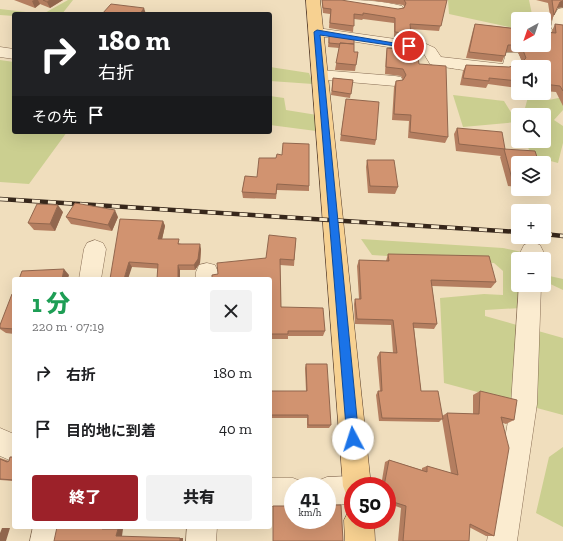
<!DOCTYPE html>
<html lang="ja">
<head>
<meta charset="utf-8">
<style>
  body { margin:0; font-family:"Zilla Slab","Noto Sans JP",serif; background:#f2f2f2; color:#202124; height:100vh; display:flex; flex-direction:column; font-size:15px; white-space:nowrap }
  * { box-sizing:border-box; margin:0 }
  p { font-size:13px; color:#757577 }
  .icon { flex:none; width:22px; height:22px; fill:none; stroke:currentColor; stroke-width:2; stroke-linecap:round; stroke-linejoin:round }
  .map { position:relative; flex:1; overflow:hidden }
  .drawer { position:absolute; left:12px; top:277px; width:260px; height:252px; display:flex; flex-direction:column; background:#fff; border-radius:4px; box-shadow:0 4px 16px #0002 }
  .drawer>* { flex:none }
  .banner { position:absolute; left:12px; top:12px; width:260px; height:122px; border-radius:4px; box-shadow:0 4px 16px #0002; background:#202124; color:#fff; overflow:hidden }
  .needle { width:26px; rotate:220deg }
  .tools { position:absolute; left:511px; top:12px; display:grid; gap:8px }
  .tools a { display:grid; place-items:center; width:40px; height:40px; border-radius:4px; background:#fff; box-shadow:0 4px 16px #0002; font-size:20px }
  .speed { position:absolute; left:284px; top:477px; display:flex; gap:8px; font-size:20px; font-weight:700; text-align:center }
  .speed>* { display:grid; place-content:center; width:52px; height:52px; border-radius:50%; background:#fff; box-shadow:0 4px 16px #0002; line-height:1 }
  .speed small { font-size:10px; font-weight:400 }
  .speed .limit { border:6px solid #d22; background:#fff; color:#111 }
  .pin { position:absolute; display:grid; place-items:center; width:34px; height:34px; color:#fff; margin:-17px; border:2px solid #fff; border-radius:50%; box-shadow:0 1px 4px #0007 }
  .me { position:absolute; width:44px; margin:-22px; rotate:355deg; stroke-linejoin:round; filter:drop-shadow(0 0 3px #0008) }
  .turn { display:flex; align-items:center; gap:14px; height:84px; padding:0 20px; font-size:18px }
  .turn .icon { width:52px; height:52px; stroke-width:2.5 }
  .turn b { display:block; font-size:28px; line-height:34px }
  .then { display:flex; align-items:center; height:38px; padding:0 20px; background:#0003; gap:8px; font-size:15px }
  .round { display:grid; place-items:center; flex:none; width:42px; height:42px; border-radius:4px; background:#f2f2f2 }
  .head { display:flex; align-items:center; justify-content:space-between; height:68px; padding:0 20px }
  h1 { font-size:24px; font-weight:800; line-height:30px; color:#1e9e55 }
  .button { display:flex; gap:8px; margin-top:auto; padding:8px 20px }
  .button a { flex:1; height:46px; border-radius:4px; background:#9c2129; color:#fff; font-size:16px; font-weight:800; line-height:46px; text-align:center }
  .button a+a { background:#f2f2f2; color:#202124 }
  ul { padding:0; list-style:none }
  li { display:flex; align-items:center; gap:12px; height:56px; padding:0 20px }
  li div { flex:1 }
  li b { display:block; font-size:15px }
  li em { font-style:normal }
  .map>svg:first-child { display:block }
</style>
</head>
<body>
<div class="map">
<svg width="563" height="541" viewBox="0 0 563 541">
  <rect width="100%" height="100%" fill="#f0debd"/>
  <path fill="#cbcf90" d="M68 0H73L62 14H14V16L0 15V9L43 14Z
    M448 0H529L533 19H518V29L449 14Z
    M0 60 14 62V132H67L29 184 0 182Z
    M270 67 309 73 313 84 270 81Z
    M453 95 504 101 517 122 463 127Z
    M270 96 284 98 286 110 317 115 316 131 270 125Z
    M528 97 549 100 563 97V110L554 120 563 126V143L558 163 532 156 525 141H544V109L525 108Z
    M361 239 503 248 526 253V259H518V285H523L521 308 485 310V316L563 338V415L444 383 440 298 484 294 503 295V271L494 263 372 255Z
    M545 275 563 279V290L544 281Z
    M563 447V527L536 513 549 457Z"/>
  <g fill="none" stroke-linecap="round" stroke-linejoin="round">
    <g stroke="#896e55" stroke-width="1">
      <path id="minor" d="M335 0C358 0 380 0 402 6L404 9 402 12 397 13 342 4 337 3Z
        M563 8V30H553L551 27 553 17 558 9Z
        M317 28 424 43 435 48 441 57 503 64 506 53H518C541 87 449 67 436 66L430 64 424 54 420 52 312 35 310 32 312 29Z
        M0 47 14 49V59L0 57Z
        M320 70 395 76 401 77 403 81 401 85 395 86 314 79 312 75 314 71Z
        M95 240 103 243 106 249 101 279H79L84 249 87 243Z
        M532 242 540 245 543 251V259H521V251L524 245Z
        M207 263 215 265 218 272V279H196V272L199 265Z
        M519 285H541L537 404 517 541H487L511 404Z
        M0 428 14 434V462L0 456Z
        M353 476 363 480 366 486H353V504L327 505V486H315L317 481 327 477Z
        M270 478H293L303 482 305 486H293V506H270Z
        M33 527H63L60 541H30Z
        M187 527H217L216 541H186Z"/>
    </g>
    <g stroke="#563c2a" stroke-width="1">
      <path id="major" d="M306 0H320L371 486H353V499L347 496 343 486Z
        M353 508V520H374L375 541H345L344 520 349 510Z"/>
    </g>
    <use href="#minor" fill="#fbecd0" fill-rule="evenodd"/>
    <use href="#major" fill="#f7d191" fill-rule="evenodd"/>
    <g stroke="#37271b" stroke-width="4.5">
      <path id="rail" d="M0 199 518 232
        M544 234 563 236"/>
    </g>
    <use href="#rail" stroke="#f7e9cd" stroke-width="3" stroke-dasharray="8" stroke-linecap="butt"/>
  </g>
  <path fill="#b47e60" d="M14 0H63L50 8 40 4 35 8Z
    M322 0 398 9 405 7 403 5 369 0H447L439 31 411 29V34L410 39 394 37V23L363 19 362 20 354 19 353 32 329 28 330 14 323 13 322 4Z
    M536 0H563V7L557 8 551 22 548 3Z
    M475 24 552 32V31L555 24 563 25V106L556 92 544 91V67H518V88L488 84 486 88 460 85 463 71 466 65 509 67 520 64 522 62 518 52H506L502 62 466 58 473 30Z
    M329 35 354 52H358L355 71 335 70 339 48 328 47Z
    M396 43 413 56 419 64 448 137 445 143 408 138 409 121 392 120 394 87 396 81 403 80 401 76 385 74 386 54 387 48 395 49Z
    M333 78 353 80 350 98 331 95Z
    M346 99 376 140 375 145 340 141Z
    M457 128 505 149 518 163V187L508 186 500 157 501 156 456 151 454 134Z
    M367 160 398 187 395 194 368 193 366 167Z
    M245 176 309 186V191L277 190 276 199 243 198 242 192Z
    M63 212 55 231 34 230 28 223Z
    M66 217H118L112 231 71 224Z
    M163 221 165 226 162 239 201 249 200 263 195 270H180L132 267 110 279Z
    M296 238 294 266 280 265 281 307 325 331 323 336H288V339H270V279L218 274 266 258Z
    M388 254 496 282 491 288 432 286 437 324 434 329 414 328 421 391 442 416 447 413 473 414V395L480 391 514 420 506 424 503 423 494 536H486L469 527V541H398L401 508 387 503V486H381L385 462 389 460 422 470V468L427 466 451 473 442 419 439 422 379 421 376 395 378 391H380L377 357 380 352 393 353 391 325 355 324 354 304 355 299H359L357 266 359 260 386 261Z
    M14 294V334L6 333 0 329V325Z
    M306 364 331 425 329 428H307V418H270V391H306L305 368Z
    M14 457V481L0 480V458L9 461Z"/>
  <path fill="#92674e" d="M34 0H38L40 4 35 8 32 1Z
    M50 0H63L50 8 47 2Z
    M563 1V7L557 8 560 2Z
    M144 8 146 14H140Z
    M58 205 63 212 55 231 50 224Z
    M115 210 118 217 112 231 108 225Z
    M163 221 165 226 161 244 158 239Z
    M200 244 201 249 200 263 195 270 194 265Z
    M129 262 132 267 128 279H124Z
    M178 265 180 270V279H178Z
    M64 269 69 275 68 279H62Z
    M103 527H108V529H102Z
    M2 528H10L6 541H0V533Z
    M118 529H123L122 536H116Z
    M180 538H183V541H180Z"/>
  <path fill="#d19370" stroke="#92674e" d="M43 0H50L47 2Z
    M322 0H341L398 9 404 8 406 3 404 0H447L441 26 410 24 411 34 395 32V18L363 13V15L354 14V26L330 23 331 9 323 8Z
    M552 0H563V1L560 2 554 15Z
    M111 4 144 8 140 14H102Z
    M475 24 518 29V45H508L505 56 469 52Z
    M555 24 563 25V91L560 86 544 84V67H518V81L489 78V81L463 78 466 65 509 67 520 64 526 58 521 45H544V32L556 33Z
    M329 35 354 39V44L340 43V44L329 43Z
    M340 43 354 44V52H358L356 65 336 63Z
    M396 43 412 45 413 56 418 57 419 64 446 66 448 137 410 132 411 115 394 114 396 81 403 80 406 75 403 69 386 67 387 48 396 49Z
    M333 78 353 80 351 94 332 91Z
    M346 99 379 102 376 140 341 135Z
    M457 128 502 132 505 149 459 144Z
    M283 143 309 144V186L277 184 276 194 242 192 245 176 257 177 259 158H276L277 154 282 155Z
    M504 149 535 151 539 163H518V179H512Z
    M367 160H394L398 187 370 186Z
    M75 203 115 210 108 225 66 217Z
    M37 204 58 205 50 224 28 223Z
    M120 219 163 221 158 239H179L178 244H200L198 259 194 265H178V279H157L158 264 129 262 124 279H110Z
    M269 235 296 238 294 260 280 259 281 307 323 308 325 331H288V334H270V279H212V275L218 274 217 263 266 258Z
    M388 254 489 256 496 282 431 280 437 324 413 323 421 391H438L443 419 382 418 378 391H382L380 352 397 353 393 320 357 319 355 299H361L359 260 389 261Z
    M64 269 62 279H19L22 271Z
    M12 294H14V329L0 328V325Z
    M306 364H327L331 425H308V415H270V391H307Z
    M480 391 517 400 514 420 501 417 509 448 494 536 470 524 469 541H403L406 506 387 500V486H384L389 460 427 472V466L458 475 447 413 479 414Z
    M10 457H14V480L0 479V459L7 462 9 461Z
    M327 502 329 505H341L343 541H273V506H293V520H327Z
    M57 527H103L102 529H118L116 536 180 538V541H54Z"/>
  <path fill="#1a73e8" stroke="#114b97" d="M317 30 412 46 409 48 320 35 359 439 357 443 353 445 349 443 347 439 314 32Z"/>
</svg>
<div class="tools">
<a><svg class="needle" viewBox="-14 -14 28 28"><path d="M0-13l5 13h-10z" fill="#e53935"/><path d="M0 13l5-13h-10z" fill="#757577"/></svg></a>
<a><svg class="icon" aria-label="sound" viewBox="0 0 24 24"><path d="M4 9h4l5-4v14l-5-4H4zM17 9q2 3 0 6"/></svg></a>
<a><svg class="icon" aria-label="search" viewBox="0 0 24 24"><circle cx="10" cy="10" r="6"/><path d="M15 15l6 6"/></svg></a>
<a><svg class="icon" aria-label="layers" viewBox="0 0 24 24"><path d="M12 4l9 5-9 5-9-5zM3 14l9 5 9-5"/></svg></a>
<a>+</a>
<a>−</a>
</div>
<div class="speed"><div>41<small>km/h</small></div><div class="limit">50</div></div>
<div class="pin" style="left:409px;top:46px;background:#d93025"><svg class="icon" aria-label="arrive" viewBox="0 0 24 24"><path d="M6 21V4h12l-3 4 3 4H6"/></svg></div>
<svg class="me" style="left:353px;top:439px" viewBox="-20 -20 40 40"><circle r="19" fill="#fff"/><path d="M0-13L10 11 0 6-10 11z" fill="#1a73e8"/></svg>
<div class="banner">
<div class="turn"><svg class="icon" aria-label="right" viewBox="0 0 24 24"><path d="M7 20v-9h11M14 6l5 5-5 5"/></svg><div><b>180 m</b>右折</div></div>
<div class="then">その先<svg class="icon" aria-label="arrive" viewBox="0 0 24 24"><path d="M6 21V4h12l-3 4 3 4H6"/></svg></div>
</div>
<section class="drawer">
<div class="head"><div><h1>1 分</h1><p>220 m · 07:19</p></div><a class="round"><svg class="icon" aria-label="close" viewBox="0 0 24 24"><path d="M6 6l12 12M18 6L6 18"/></svg></a></div>
<ul>
<li><svg class="icon" aria-label="right" viewBox="0 0 24 24"><path d="M7 20v-9h11M14 6l5 5-5 5"/></svg><div><b>右折</b></div><em>180 m</em></li>
<li><svg class="icon" aria-label="arrive" viewBox="0 0 24 24"><path d="M6 21V4h12l-3 4 3 4H6"/></svg><div><b>目的地に到着</b></div><em>40 m</em></li>
</ul>
<div class="button"><a>終了</a><a>共有</a></div>
</section>
</div>
</body>
</html>
